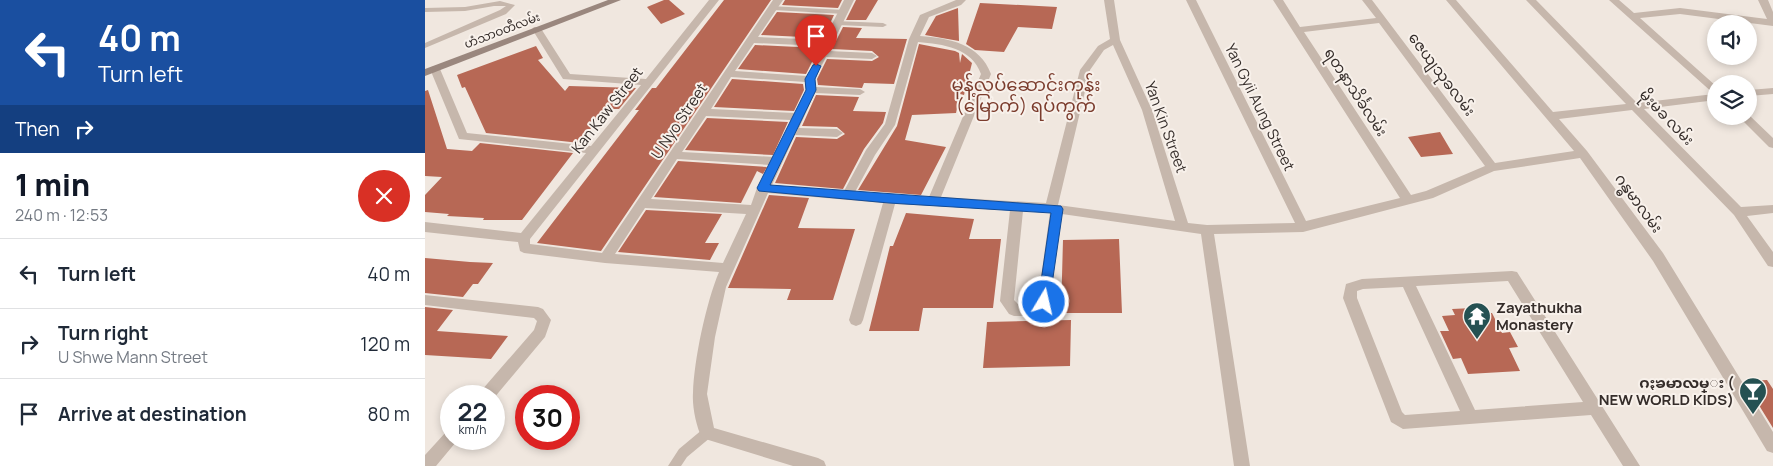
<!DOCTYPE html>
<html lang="en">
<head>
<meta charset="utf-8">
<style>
  body { margin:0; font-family:Manrope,"Noto Sans Myanmar",sans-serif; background:#f2f2f3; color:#1f2937; height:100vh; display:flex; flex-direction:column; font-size:19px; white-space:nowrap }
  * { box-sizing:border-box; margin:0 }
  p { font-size:16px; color:#747a83 }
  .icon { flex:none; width:28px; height:28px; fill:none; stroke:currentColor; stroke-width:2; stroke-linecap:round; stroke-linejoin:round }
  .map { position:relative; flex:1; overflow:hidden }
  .side { display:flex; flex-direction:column; background:#fff; width:425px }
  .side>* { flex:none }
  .banner { background:#1a4fa0; color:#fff; overflow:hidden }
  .fabs { position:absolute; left:1282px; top:15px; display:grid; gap:10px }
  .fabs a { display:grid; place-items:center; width:50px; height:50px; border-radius:50%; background:#fff; box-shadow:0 2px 8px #0003; font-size:25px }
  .speed { position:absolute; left:15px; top:385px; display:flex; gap:10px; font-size:25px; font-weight:700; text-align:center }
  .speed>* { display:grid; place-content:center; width:65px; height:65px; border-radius:50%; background:#fff; box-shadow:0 2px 8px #0003; line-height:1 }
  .speed small { font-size:12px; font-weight:400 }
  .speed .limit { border:8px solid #d22; background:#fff; color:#111 }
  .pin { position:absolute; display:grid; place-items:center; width:42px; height:42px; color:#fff; margin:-51px -21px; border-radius:50% 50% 50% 0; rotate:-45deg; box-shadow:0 0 5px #0007 }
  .pin .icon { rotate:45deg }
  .me { position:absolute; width:55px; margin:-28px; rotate:9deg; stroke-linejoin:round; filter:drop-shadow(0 0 4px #0008) }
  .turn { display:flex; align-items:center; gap:18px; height:105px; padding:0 15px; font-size:22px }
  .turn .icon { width:65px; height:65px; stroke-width:2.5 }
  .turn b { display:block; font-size:35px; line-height:42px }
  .then { display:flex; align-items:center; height:48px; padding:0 15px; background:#0003; gap:10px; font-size:19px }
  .round { display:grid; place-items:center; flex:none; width:52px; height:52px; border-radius:26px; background:#f2f2f3 }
  .head { display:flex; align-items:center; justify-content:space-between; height:85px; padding:0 15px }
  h1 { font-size:30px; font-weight:800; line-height:38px; color:#111827 }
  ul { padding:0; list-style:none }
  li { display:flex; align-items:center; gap:15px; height:70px; padding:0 15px; border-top:1px solid #e0e1e3 }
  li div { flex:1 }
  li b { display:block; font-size:19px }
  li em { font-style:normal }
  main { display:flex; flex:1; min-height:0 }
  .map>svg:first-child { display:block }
</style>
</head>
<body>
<main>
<section class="side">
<div class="banner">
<div class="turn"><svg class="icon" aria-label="left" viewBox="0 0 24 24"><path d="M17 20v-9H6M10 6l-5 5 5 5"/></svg><div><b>40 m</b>Turn left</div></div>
<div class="then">Then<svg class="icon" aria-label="right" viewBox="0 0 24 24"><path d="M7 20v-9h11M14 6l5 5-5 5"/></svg></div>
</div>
<div class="head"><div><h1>1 min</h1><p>240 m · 12:53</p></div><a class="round" style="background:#d93025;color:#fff"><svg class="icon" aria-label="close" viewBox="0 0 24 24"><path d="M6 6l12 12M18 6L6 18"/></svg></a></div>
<ul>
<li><svg class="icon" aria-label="left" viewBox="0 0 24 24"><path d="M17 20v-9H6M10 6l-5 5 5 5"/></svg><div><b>Turn left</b></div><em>40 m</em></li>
<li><svg class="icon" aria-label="right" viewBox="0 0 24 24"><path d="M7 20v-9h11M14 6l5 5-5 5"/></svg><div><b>Turn right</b><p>U Shwe Mann Street</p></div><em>120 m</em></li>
<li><svg class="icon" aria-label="arrive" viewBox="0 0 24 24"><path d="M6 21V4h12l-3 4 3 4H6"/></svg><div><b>Arrive at destination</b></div><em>80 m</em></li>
</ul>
</section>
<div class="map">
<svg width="1348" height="466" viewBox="0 0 1348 466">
  <rect width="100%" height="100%" fill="#f0e7df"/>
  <path fill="#b76855" d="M239 0H244L260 14 236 24 222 7Z
    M299 0H346L176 251 112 243 214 110H210L227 88H231Z
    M360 0H417L413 8 357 5Z
    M431 0H453L441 20H421Z
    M555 3 632 7 627 29 593 27 579 52 550 50 541 44Z
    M533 8 534 41 500 35 511 16Z
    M352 12 409 15 398 38 336 35Z
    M418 27 437 28 431 38 482 39 469 84 439 83 437 88 393 85 392 79 402 59 447 61 454 57 447 51 407 49Z
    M494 44 530 51 534 53 535 63 537 54 547 63 539 95 535 94 531 113 487 115 480 140 521 147 496 195 433 190 472 126Z
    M330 45 394 48 381 74 313 69Z
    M111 46 118 58 113 60 140 91 144 86 211 88 194 109H180L155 143 61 133 40 87 37 88 32 75Z
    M307 79 378 84 379 90 369 111 289 107Z
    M3 90 22 149 47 151 55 143 148 153 97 220H58L59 218 22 216 24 214 0 212V195L17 177 0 176V91Z
    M391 95 434 97 428 111 461 112 458 123 439 149 418 189 350 183 371 137 412 139 420 134 412 127 377 126Z
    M282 118 363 122 348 155 260 150Z
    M1015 132 1028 154 996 157 983 137Z
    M253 161 342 167 338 174 332 171 316 203 229 197Z
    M344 195 384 198 373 228 430 229 408 300H362L366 289 303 288Z
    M221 210 297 214 280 243H294L285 260 193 252Z
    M481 213 549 219 544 239H576L568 308H498L494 331H444L465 246H468Z
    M694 239 697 313H636L638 240Z
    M0 258 45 262 68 263 53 284H48L38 297 0 293Z
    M0 307 28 310 12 331 83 336 66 359 0 355Z
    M1048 308 1051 314 1067 313 1077 333 1085 332 1093 347 1084 348 1095 371 1043 374 1036 358 1028 359 1015 331H1024L1017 316 1030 315 1027 309Z
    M646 320 645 366 558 368 562 322Z
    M1342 380 1348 389V428L1319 381Z"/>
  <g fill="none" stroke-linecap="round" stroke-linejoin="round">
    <path fill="#c6b7ac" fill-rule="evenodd" d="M75 1 90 5 81 14 0 48V43L75 10 81 6H69L40 11 0 12V8L40 7Z
      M345 6 419 10 423 12 419 14 348 10 344 8Z
      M410 21 458 23 462 25 458 27 413 25 409 23Z
      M282 427 286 429 288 433 286 437 262 457 256 466H243L254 449 278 429Z"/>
    <path fill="#c6b7ac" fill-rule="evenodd" d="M284 0H294L105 239V244L177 253 348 0H358L333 37 399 40 419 0H429L404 51 447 53 452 56 447 59 401 57 390 79 391 87 435 89 440 92 435 95 390 93 374 128 412 129 418 133 412 137 370 135 347 185 419 191 441 150 460 124 484 39 495 15 531 0H541L536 5 504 17 495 36C524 38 555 44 566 74L516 197 621 203 655 70 673 46 685 39 679 0H689L695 40 727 110 763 223 782 225 870 223 761 0H771L881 221 975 198 848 0H858L875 27 951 18 937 0H947L1070 163 1149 151 1021 0H1031L1128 112 1201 104 1101 0H1111L1212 103 1289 94 1184 0H1194L1209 13 1255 8 1342 19 1333 0H1343L1348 12V26L1255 14 1215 18 1291 86V100L1219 109 1316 207 1348 205V213L1322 216 1348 252V267L1343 266 1309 215 1207 110 1134 119 1162 151 1238 253 1348 432V453L1342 451 1228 261 1155 158 1069 171 1008 198 878 232 789 234 825 466H809L776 234 637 214 624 306 608 316H589L584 314 575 301 585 210 470 204 438 320 436 324 431 326 426 324 424 320 458 203 343 193 301 287 290 337 282 394 289 428 393 458 399 461 401 466H368L277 438C271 426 267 406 268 393 269 360 281 303 294 272L180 263 99 253 95 251 93 242 0 232V222L96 233 161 153 34 139 5 69 6 67 10 66 15 69 42 133 166 146 216 85 138 79 107 29 109 27H115L145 74 221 79ZM954 23 1060 166 1001 191 986 195 879 32ZM493 42C518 44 547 48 556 74L504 197 430 192 450 155 470 125ZM329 43 397 46 382 76 310 71ZM688 45 717 110 750 221 633 205 665 70 679 50ZM306 77 380 82 381 90 370 113 286 109ZM281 116 366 120 349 157 257 152ZM252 159 345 165 332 188 326 205 226 199ZM220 208 321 214 298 263 190 254ZM598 211 625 212 613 299 605 304H593L589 300Z
      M1348 88V94L1324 96V90Z
      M1324 115 1348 138V148L1344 147 1313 116Z
      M1087 271 1092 272 1215 466H1198L1166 415 978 429 966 422 918 298 921 284 937 279ZM1083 281 1158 402 1050 410 991 286ZM978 287 1035 411 980 415 977 412 932 298V291L938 289Z
      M0 295 113 307 118 309 126 320 120 337 69 398 54 396 56 391 109 330 112 321 109 318 0 305Z
      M26 430V439H33L31 442 11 466H0V455L21 432Z"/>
    <path fill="#9a877e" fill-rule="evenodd" d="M183 0H196L0 76V69Z"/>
  </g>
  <path fill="#1a73e8" stroke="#114b97" d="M391 64 396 66 390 79 391 90 345 185 636 206 638 209 624 305H615L613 302 626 213 464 203 334 191 332 188 381 90 380 79 388 65Z"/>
  <defs>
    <g id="temple-pin" transform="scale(1.4375)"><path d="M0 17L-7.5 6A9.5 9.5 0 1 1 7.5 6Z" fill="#255152" stroke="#f8f1eb"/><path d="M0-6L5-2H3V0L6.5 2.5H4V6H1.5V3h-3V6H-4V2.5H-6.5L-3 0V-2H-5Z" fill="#fff"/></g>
    <g id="bar-pin" transform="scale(1.4375)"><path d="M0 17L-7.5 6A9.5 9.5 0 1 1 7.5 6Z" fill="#255152" stroke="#f8f1eb"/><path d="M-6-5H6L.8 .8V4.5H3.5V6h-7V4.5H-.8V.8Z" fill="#fff"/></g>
  </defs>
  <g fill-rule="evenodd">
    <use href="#temple-pin" x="1052" y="316"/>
    <use href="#bar-pin" x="1328" y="391"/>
  </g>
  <g text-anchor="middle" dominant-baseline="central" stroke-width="4" stroke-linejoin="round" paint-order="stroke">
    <g font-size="12" fill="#352d2a" stroke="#f8f1eb">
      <text transform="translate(77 30) rotate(-21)">ဟံသာဝတီလမ်း</text>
    </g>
    <g font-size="15" fill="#352d2a" stroke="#f8f1eb">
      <text transform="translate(1017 74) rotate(53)">ဇေယျသုခလမ်း</text>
      <text transform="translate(931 92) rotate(57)">ရတနာသိင်္ခလမ်း</text>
      <text transform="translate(835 107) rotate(64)">Yan Gyii Aung Street</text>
      <text transform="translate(182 110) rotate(-52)">Kan Kaw Street</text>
      <text transform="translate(1242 117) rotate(46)">မိုးမခ လမ်း</text>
      <text transform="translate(254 121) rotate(-56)">U Nyo Street</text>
      <text transform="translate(741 127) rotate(70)">Yan Kin Street</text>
      <text transform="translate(1214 203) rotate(54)">ဂန္ဓမာလမ်း</text>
    </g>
    <g font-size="15" font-weight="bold" fill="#352d2a" stroke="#f8f1eb" text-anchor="start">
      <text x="1071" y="307">Zayathukha<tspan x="1071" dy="17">Monastery</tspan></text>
      <text x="1309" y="382" text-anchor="end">ဂႏၶမာလမ္း (<tspan x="1309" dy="17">NEW WORLD KIDS)</tspan></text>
    </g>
    <g font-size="18" fill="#7b3c2d" stroke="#f8f1eb">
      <text x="601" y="84">မုန့်လုပ်ဆောင်းကုန်း<tspan x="601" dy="21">(မြောက်) ရပ်ကွက်</tspan></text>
    </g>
  </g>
</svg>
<div class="fabs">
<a><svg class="icon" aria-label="sound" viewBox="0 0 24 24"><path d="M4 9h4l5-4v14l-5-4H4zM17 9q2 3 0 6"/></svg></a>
<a><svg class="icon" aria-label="layers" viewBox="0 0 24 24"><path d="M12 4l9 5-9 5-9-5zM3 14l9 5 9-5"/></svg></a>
</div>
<div class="speed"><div>22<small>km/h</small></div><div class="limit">30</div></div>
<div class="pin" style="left:391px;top:66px;background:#d93025"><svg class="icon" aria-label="arrive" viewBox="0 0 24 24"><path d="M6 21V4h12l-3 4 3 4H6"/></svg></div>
<svg class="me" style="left:619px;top:302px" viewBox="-20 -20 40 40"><circle r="17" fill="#1a73e8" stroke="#fff" stroke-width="3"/><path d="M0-11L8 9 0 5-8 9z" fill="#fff"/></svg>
</div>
</main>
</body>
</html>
